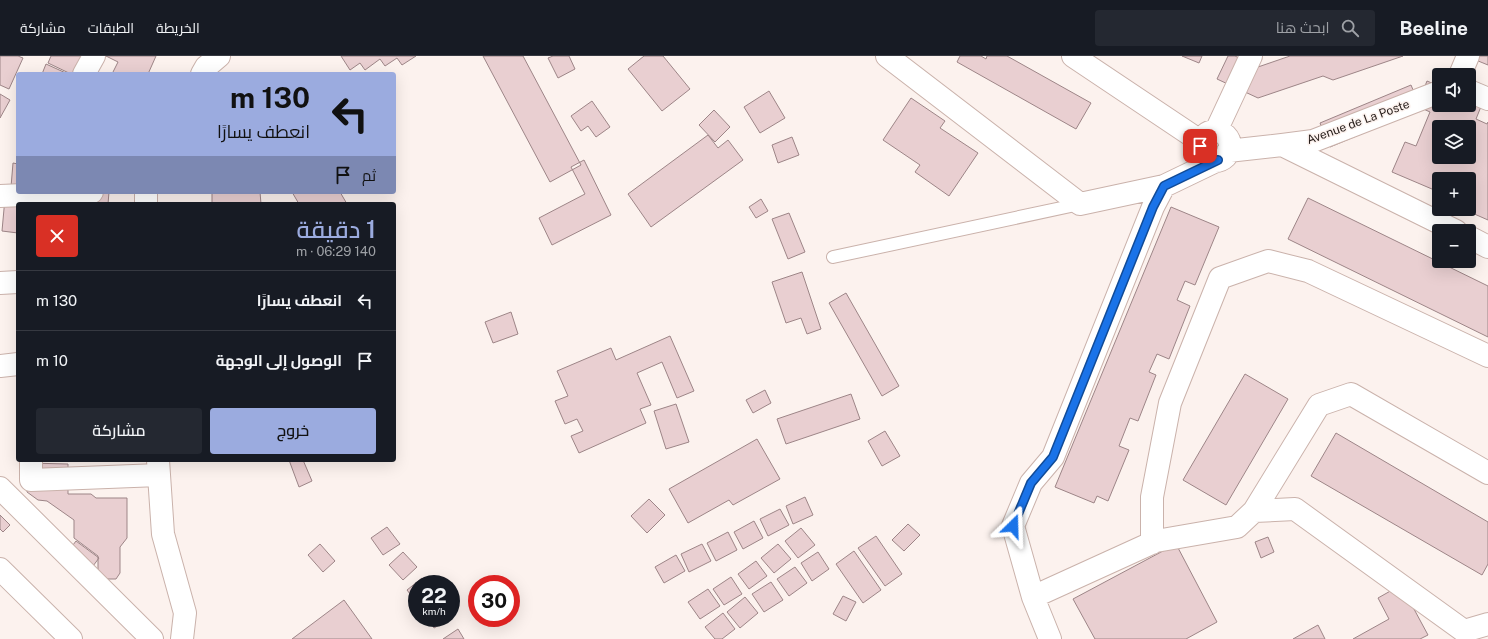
<!DOCTYPE html>
<html lang="ar">
<head>
<meta charset="utf-8">
<style>
  body { margin:0; font-family:"Public Sans",Cairo,sans-serif; background:#242831; color:#f1f3f6; direction:rtl; height:100vh; display:flex; flex-direction:column; font-size:15px; white-space:nowrap }
  * { box-sizing:border-box; margin:0 }
  p { font-size:13px; color:#9ea1a6 }
  .icon { flex:none; width:22px; height:22px; fill:none; stroke:currentColor; stroke-width:2; stroke-linecap:round; stroke-linejoin:round }
  .map { position:relative; flex:1; overflow:hidden; direction:ltr }
  .panel { position:absolute; left:16px; top:146px; width:380px; height:260px; display:flex; flex-direction:column; background:#171b24; border-radius:4px; box-shadow:0 4px 16px #0002; direction:rtl }
  .panel>* { flex:none }
  .hud { position:absolute; left:16px; top:16px; width:380px; height:122px; border-radius:4px; box-shadow:0 4px 16px #0002; direction:rtl; background:#9babdf; color:#111; overflow:hidden }
  .fabs { position:absolute; left:1432px; top:12px; display:grid; gap:8px }
  .fabs a { display:grid; place-items:center; width:44px; height:44px; border-radius:4px; background:#171b24; box-shadow:0 4px 16px #0002; font-size:20px }
  .speed { position:absolute; left:408px; top:519px; display:flex; gap:8px; font-size:20px; font-weight:700; text-align:center }
  .speed>* { display:grid; place-content:center; width:52px; height:52px; border-radius:50%; background:#171b24; box-shadow:0 4px 16px #0002; line-height:1 }
  .speed small { font-size:10px; font-weight:400 }
  .speed .limit { border:6px solid #d22; background:#fff; color:#111 }
  .pin { position:absolute; display:grid; place-items:center; width:34px; height:34px; color:#fff; margin:-17px; border-radius:8px; box-shadow:0 2px 6px #0006 }
  .me { position:absolute; width:44px; margin:-22px; rotate:22deg; stroke-linejoin:round; filter:drop-shadow(0 0 3px #0008) }
  .turn { display:flex; align-items:center; gap:14px; height:84px; padding:0 20px; font-size:18px }
  .turn .icon { width:52px; height:52px; stroke-width:2.5 }
  .turn b { display:block; font-size:28px; line-height:34px }
  .then { display:flex; align-items:center; height:38px; padding:0 20px; background:#0003; gap:8px; font-size:15px }
  .round { display:grid; place-items:center; flex:none; width:42px; height:42px; border-radius:4px; background:#242831 }
  .headline { display:flex; align-items:center; justify-content:space-between; height:68px; padding:0 20px }
  h1 { font-size:24px; font-weight:600; line-height:30px; color:#9babdf }
  .cta { display:flex; gap:8px; margin-top:auto; padding:8px 20px }
  .cta a { flex:1; height:46px; border-radius:4px; background:#9babdf; color:#111; font-size:16px; font-weight:600; line-height:46px; text-align:center }
  .cta a+a { background:#242831; color:#f1f3f6 }
  ul { padding:0; list-style:none }
  li { display:flex; align-items:center; gap:12px; height:60px; padding:0 20px; border-top:1px solid #363941 }
  li div { flex:1 }
  li b { display:block; font-size:15px }
  li em { font-style:normal }
  header { display:flex; align-items:center; gap:24px; box-sizing:border-box; height:56px; padding:0 20px; background:#171b24; border-bottom:1px solid #363941 }
  header strong { font-size:19px }
  nav { display:flex; gap:22px; margin-inline-start:auto; font-size:14px }
  .search { width:280px; height:36px; background:#242831; display:flex; align-items:center; gap:10px; box-sizing:border-box; padding:0 14px; border-radius:4px; color:#9ea1a6; font-size:15px }
  .map>svg:first-child { display:block }
</style>
</head>
<body>
<header>
<strong>Beeline</strong>
<div class="search"><svg class="icon" aria-label="search" viewBox="0 0 24 24"><circle cx="10" cy="10" r="6"/><path d="M15 15l6 6"/></svg>ابحث هنا</div>
<nav><a>الخريطة</a><a>الطبقات</a><a>مشاركة</a></nav>
</header>
<div class="map">
<svg width="1488" height="583" viewBox="0 0 1488 583">
  <rect width="100%" height="100%" fill="#fcf2ee"/>
  <path fill="#e9cfd1" stroke="#9d8587" fill-rule="evenodd" d="M0 0H18L23 2 9 33 0 29Z
    M51 0H85L76 18H71L48 7Z
    M106 0H156L148 18H112L118 6Z
    M341 0H416L402 9 397 2 385 10 380 3 365 14 360 7 350 14Z
    M483 0H523L581 109 550 126Z
    M553 0H569L575 13 558 22 548 2Z
    M644 0H663L690 33 662 55 628 13Z
    M960 0H981L986 3 987 0H1007L1091 47 1076 73 957 6Z
    M1182 0H1202L1199 7Z
    M1228 0H1235L1258 11 1290 0H1403L1333 24 1323 20 1258 42 1217 23Z
    M1466 0H1488V9Z
    M46 8 68 18H42Z
    M1427 25 1439 30V49H1469V43L1482 48 1476 63 1487 68 1488 66V164L1463 153H1469V123H1439V136L1392 116 1405 86 1416 90 1430 56 1417 50ZM1439 71H1469V101H1439Z
    M1411 29 1421 53 1330 91 1320 67Z
    M769 35 785 62 760 77 744 51Z
    M0 38 10 44 0 62Z
    M911 42 945 65 940 72 978 97 949 140 915 116 920 109 883 84Z
    M592 45 610 71 596 81 588 70 581 75 571 60Z
    M714 54 730 71 715 86 699 69Z
    M708 79 718 92 728 84 743 104 651 171 628 138Z
    M792 81 799 99 778 107 772 89Z
    M584 104 611 159 552 189 539 162 585 138 571 111Z
    M13 107 18 108V136H109L108 148H18V177L2 175 5 142 10 143Z
    M212 136H260L261 148H212Z
    M292 136H340L347 148H299Z
    M1308 142 1488 230V281L1288 183Z
    M761 143 768 155 756 162 749 151Z
    M1171 151 1219 171 1195 229 1185 225 1177 244 1190 250 1169 303 1157 298 1149 316 1156 319 1138 365 1130 362 1119 390 1129 394 1108 445 1097 440 1094 447 1055 431Z
    M789 157 805 196 788 203 772 163Z
    M802 216 821 273 807 278 801 262 786 267 772 226Z
    M846 237 899 330 882 340 829 247Z
    M511 256 518 278 493 287 485 266Z
    M670 280 694 335 677 342 662 306 637 317 651 349 640 353 646 367 579 397 571 380 583 375 577 363 565 368 555 345 568 340 557 315 611 292 616 304Z
    M1245 318 1288 343 1226 449 1183 424Z
    M765 334 771 347 753 357 746 344Z
    M851 338 860 363 786 388 777 363Z
    M676 348 689 386 666 393 654 355Z
    M885 375 900 400 882 410 868 385Z
    M1336 377 1488 466V508L1482 519 1311 420Z
    M757 383 780 423 733 449 729 444 688 467 669 433Z
    M289 404H303L312 425 299 431Z
    M28 407 68 408V438H91L96 442H127V482L120 491V517L116 523H98V500L74 482V464L47 445 38 444 27 436Z
    M805 441 813 459 793 468 786 450Z
    M649 443 665 459 647 477 631 460Z
    M780 453 789 469 768 480 760 463Z
    M0 459 10 469 3 476 0 473Z
    M754 465 763 482 743 493 734 476Z
    M908 468 920 479 904 495 892 484Z
    M387 471 400 488 383 499 371 482Z
    M801 472 815 489 798 502 785 485Z
    M728 476 737 494 716 505 707 487Z
    M876 480 902 518 885 530 858 492Z
    M1268 481 1274 496 1261 502 1255 486Z
    M76 485 99 502 93 510 70 493Z
    M320 488 335 505 323 516 308 499Z
    M702 488 711 505 689 516 681 498Z
    M778 488 791 503 774 517 761 502Z
    M1176 488 1217 566 1186 583H1095L1073 543Z
    M854 495 881 534 863 547 836 508Z
    M403 496 417 511 403 524 389 509Z
    M818 496 829 513 812 525 801 507Z
    M676 499 685 515 664 527 655 511Z
    M756 505 767 520 749 533 738 518Z
    M795 511 807 527 789 540 777 523Z
    M731 521 742 538 724 549 713 533Z
    M422 522 427 528H417V547L407 534Z
    M771 526 783 544 764 556 752 538Z
    M1401 529 1428 579 1420 583H1353L1389 563 1378 542Z
    M708 533 720 550 700 563 688 546Z
    M843 540 856 546 846 565 833 558Z
    M745 541 758 557 740 572 727 556Z
    M344 544 372 583H292Z
    M723 557 735 573 722 583H715L705 571Z
    M428 562H449L450 563 434 572Z
    M1318 569 1325 583H1293Z
    M458 573 464 583H443Z"/>
  <g fill="none" stroke-linecap="round" stroke-linejoin="round">
    <g stroke="#cab2ab" stroke-width="14">
      <path id="service" d="M833 201 1080 148"/>
    </g>
    <g stroke="#cab2ab" stroke-width="24">
      <path id="minor" d="M887 0 1080 148 1164 130 1218 104
        M1073 0 1200 85
        M84 18 94 0
        M202 18 206 11 219 0
        M1460 19 1468 0
        M1469 35 1488 43
        M1216 75 1251 0
        M1200 90a15 15 0 1 1 30 0a15 15 0 1 1-30 0Z
        M1282 89 1456 175
        M1228 95 1282 89 1313 85 1439 36
        M0 140 92 136
        M146 148V136
        M1469 181 1488 191
        M0 227 18 226
        M0 310 18 308
        M31 404V424L159 419
        M158 404 163 478 185 557 182 583
        M0 432 152 583
        M1254 455 1295 453 1464 575 1488 568
        M1152 487V441L1170 347 1220 222 1268 205 1308 215 1488 300
        M0 513 71 583
        M1033 541 1156 485 1237 471 1254 455 1319 349 1351 338 1488 417
        M1050 583 1033 541 1013 470 1031 427 1053 401 1153 151 1164 130"/>
    </g>
    <use href="#service" stroke="#fff" stroke-width="12"/>
    <use href="#minor" stroke="#fff" stroke-width="22"/>
  </g>
  <g fill="none" stroke-linecap="round" stroke-linejoin="round">
    <g stroke="#114b97" stroke-width="10">
      <path id="route" d="M1013 470 1031 427 1053 401 1153 151 1164 130 1218 104C1208 105 1202 100 1200 90"/>
    </g>
    <use href="#route" stroke="#1a73e8" stroke-width="7"/>
  </g>
  <g text-anchor="middle" dominant-baseline="central" stroke-width="3" stroke-linejoin="round" paint-order="stroke">
    <g font-size="12" fill="#251c19" stroke="#fcf2ee">
      <text transform="translate(1358 66) rotate(-20)">Avenue de La Poste</text>
    </g>
  </g>
</svg>
<div class="fabs">
<a><svg class="icon" aria-label="sound" viewBox="0 0 24 24"><path d="M4 9h4l5-4v14l-5-4H4zM17 9q2 3 0 6"/></svg></a>
<a><svg class="icon" aria-label="layers" viewBox="0 0 24 24"><path d="M12 4l9 5-9 5-9-5zM3 14l9 5 9-5"/></svg></a>
<a>+</a>
<a>−</a>
</div>
<div class="speed"><div>22<small>km/h</small></div><div class="limit">30</div></div>
<div class="pin" style="left:1200px;top:90px;background:#d93025"><svg class="icon" aria-label="arrive" viewBox="0 0 24 24"><path d="M6 21V4h12l-3 4 3 4H6"/></svg></div>
<svg class="me" style="left:1013px;top:470px" viewBox="-20 -20 40 40"><path d="M0-17L14 15 0 8-14 15z" fill="#1a73e8" stroke="#fff" stroke-width="4"/></svg>
<div class="hud">
<div class="turn"><svg class="icon" aria-label="left" viewBox="0 0 24 24"><path d="M17 20v-9H6M10 6l-5 5 5 5"/></svg><div><b>130 m</b>انعطف يسارًا</div></div>
<div class="then">ثم<svg class="icon" aria-label="arrive" viewBox="0 0 24 24"><path d="M6 21V4h12l-3 4 3 4H6"/></svg></div>
</div>
<section class="panel">
<div class="headline"><div><h1>1 دقيقة</h1><p>140 m · 06:29</p></div><a class="round" style="background:#d93025;color:#fff"><svg class="icon" aria-label="close" viewBox="0 0 24 24"><path d="M6 6l12 12M18 6L6 18"/></svg></a></div>
<ul>
<li><svg class="icon" aria-label="left" viewBox="0 0 24 24"><path d="M17 20v-9H6M10 6l-5 5 5 5"/></svg><div><b>انعطف يسارًا</b></div><em>130 m</em></li>
<li><svg class="icon" aria-label="arrive" viewBox="0 0 24 24"><path d="M6 21V4h12l-3 4 3 4H6"/></svg><div><b>الوصول إلى الوجهة</b></div><em>10 m</em></li>
</ul>
<div class="cta"><a>خروج</a><a>مشاركة</a></div>
</section>
</div>
</body>
</html>
